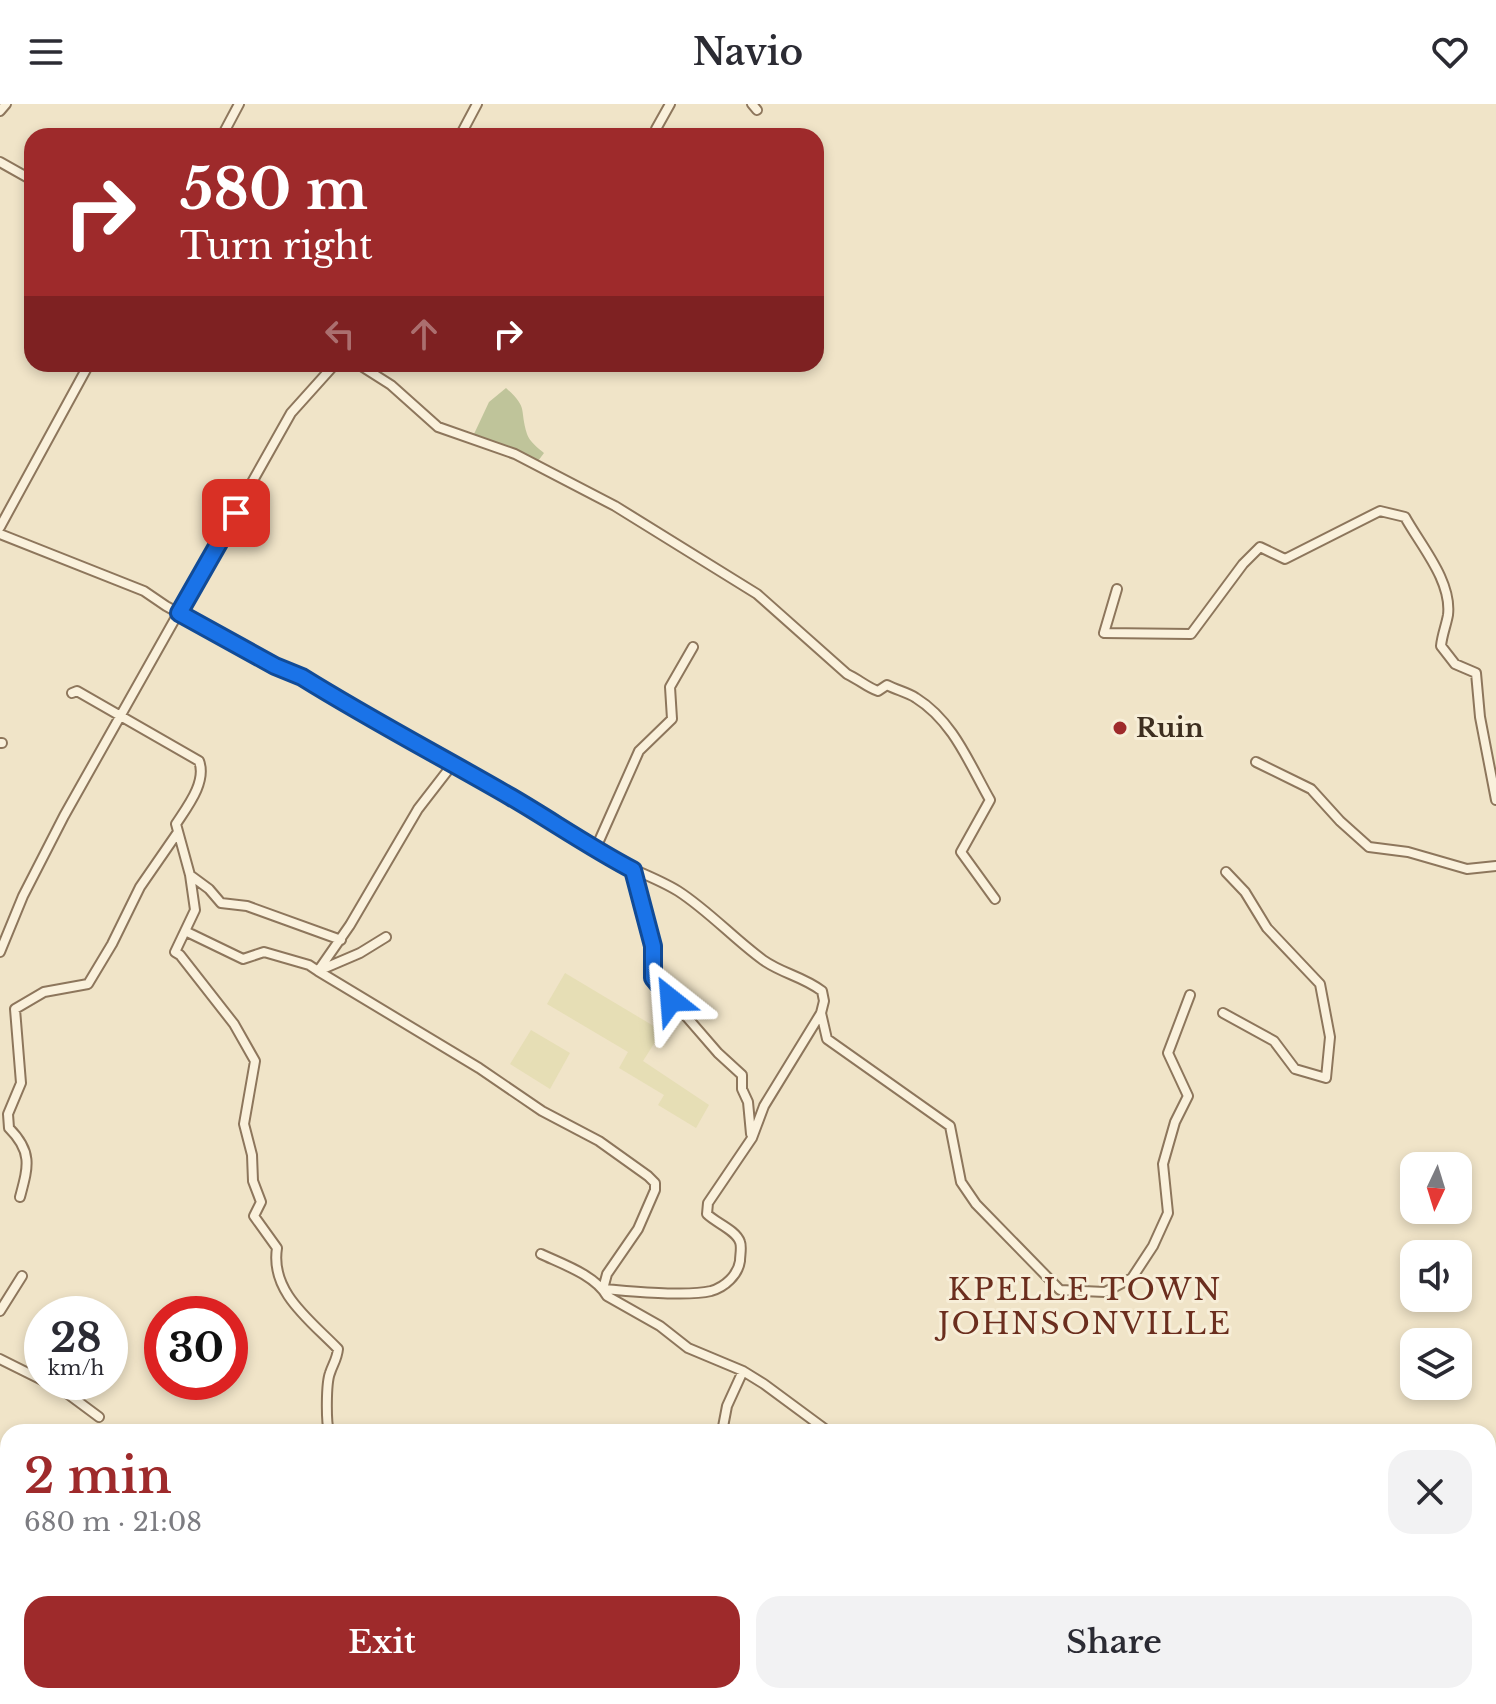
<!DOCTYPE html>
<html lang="en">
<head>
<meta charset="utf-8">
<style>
  body { margin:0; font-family:"Libre Baskerville",serif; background:#f2f2f3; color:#2b2b33; height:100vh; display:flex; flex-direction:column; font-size:30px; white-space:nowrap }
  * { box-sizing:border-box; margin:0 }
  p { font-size:26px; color:#7c7c81 }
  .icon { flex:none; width:44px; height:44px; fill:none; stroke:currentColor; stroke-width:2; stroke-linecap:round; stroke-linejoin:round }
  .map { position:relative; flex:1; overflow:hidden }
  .side { position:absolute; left:0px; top:1320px; width:1496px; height:280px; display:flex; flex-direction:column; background:#fff; border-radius:24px 24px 0 0; box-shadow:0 4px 12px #0003 }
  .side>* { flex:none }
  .guide { position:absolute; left:24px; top:24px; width:800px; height:244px; border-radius:24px; box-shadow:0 4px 12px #0003; background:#9e2a2b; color:#fff; overflow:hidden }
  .needle { width:52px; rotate:184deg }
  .fabs { position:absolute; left:1400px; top:1048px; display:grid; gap:16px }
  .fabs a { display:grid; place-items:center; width:72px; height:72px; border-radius:16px; background:#fff; box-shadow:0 4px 12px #0003; font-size:40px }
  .speed { position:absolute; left:24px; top:1192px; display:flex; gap:16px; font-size:40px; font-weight:700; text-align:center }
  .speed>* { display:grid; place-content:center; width:104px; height:104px; border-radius:50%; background:#fff; box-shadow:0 4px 12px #0003; line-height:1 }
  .speed small { font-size:20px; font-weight:400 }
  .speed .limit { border:12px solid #d22; background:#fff; color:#111 }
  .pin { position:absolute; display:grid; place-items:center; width:68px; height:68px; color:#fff; margin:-34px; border-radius:16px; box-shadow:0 4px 12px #0006 }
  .me { position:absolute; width:88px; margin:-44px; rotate:332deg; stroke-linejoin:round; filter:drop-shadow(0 0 6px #0008) }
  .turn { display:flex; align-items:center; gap:28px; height:168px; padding:0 24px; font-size:36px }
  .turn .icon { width:104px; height:104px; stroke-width:2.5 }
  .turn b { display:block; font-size:56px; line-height:68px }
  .lanes { display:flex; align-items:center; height:76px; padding:0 24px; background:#0003; justify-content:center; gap:40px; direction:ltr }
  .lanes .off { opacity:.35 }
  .round { display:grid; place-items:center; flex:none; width:84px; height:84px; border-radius:24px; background:#f2f2f3 }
  .summary { display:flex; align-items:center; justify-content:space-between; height:136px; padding:0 24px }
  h1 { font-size:48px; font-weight:600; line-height:60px; color:#9e2a2b }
  .cta { display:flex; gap:16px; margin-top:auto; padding:16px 24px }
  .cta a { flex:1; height:92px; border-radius:24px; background:#9e2a2b; color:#fff; font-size:32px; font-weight:600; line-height:92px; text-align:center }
  .cta a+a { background:#f2f2f3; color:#2b2b33 }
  header { display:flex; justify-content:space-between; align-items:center; height:104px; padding:0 24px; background:#fff; font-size:36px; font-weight:600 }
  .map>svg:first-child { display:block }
</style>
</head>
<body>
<header><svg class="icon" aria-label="menu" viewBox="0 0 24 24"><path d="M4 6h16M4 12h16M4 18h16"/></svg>Navio<svg class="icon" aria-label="heart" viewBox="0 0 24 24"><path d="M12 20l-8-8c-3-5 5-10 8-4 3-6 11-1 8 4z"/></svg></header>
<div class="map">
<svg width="1496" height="1600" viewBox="0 0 1496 1600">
  <rect width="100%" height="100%" fill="#f0e4c8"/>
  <path fill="#e6deb5" d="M565 869 662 927 643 957 709 1001 696 1024 658 1001 664 991 619 964 628 948 547 900Z
    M531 926 570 949 550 985 510 960Z"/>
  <path fill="#bfc49a" d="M506 284C529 305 519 304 527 330 529 337 538 344 544 349L535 361 516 349 474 330 489 298Z"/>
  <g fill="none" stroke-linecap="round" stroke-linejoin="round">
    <g stroke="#8d765c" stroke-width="12">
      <path id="minor" d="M752 0 757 6
        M0 7 6 0
        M656 25 670 0
        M222 32 239 0
        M460 32 477 0
        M0 58 32 76
        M358 260 391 281 438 323 515 350 615 402 757 490 847 570C858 575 868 584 878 587L887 581C896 586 907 588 916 594 953 617 969 659 990 696L961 748 995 795
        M0 423 89 260
        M0 430 144 487 166 502 275 562 302 573C399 633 501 685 596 747 622 763 652 771 678 787 709 807 734 835 763 856 783 870 802 872 822 887L824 897 821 909 764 1002 752 1034 708 1099 707 1110C716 1119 736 1126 740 1138 742 1143 740 1151 740 1157 738 1171 725 1183 711 1187 686 1193 631 1187 603 1185
        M1117 485 1104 529 1191 530 1243 460 1260 443 1285 455 1380 407 1405 413C1421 442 1452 477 1448 511 1446 522 1442 531 1441 542L1455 560 1476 569 1480 613 1496 696
        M72 589 77 587 199 657C207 678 187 703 176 720L190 771 209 785 221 799 247 802 341 836
        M0 639H2
        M1256 658 1311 685 1340 717 1369 743 1408 748 1467 765 1496 762
        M452 661 418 705 350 821 318 867 479 964 542 1007 599 1037 648 1072 655 1079V1086L638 1125 607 1170 603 1185
        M595 746 639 647 672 615 670 583 693 543
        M633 766 653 842V874L718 949 742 971V985L748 998 751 1030
        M190 771 195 806 175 848 180 851 234 920 255 957 244 1020 252 1051 253 1077 261 1098 254 1112 277 1144C270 1188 310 1216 338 1245 337 1255 333 1260 330 1269 326 1279 326 1318 329 1328
        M185 827 243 855 264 848 309 861 318 867 360 849 386 833
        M0 848 23 792 64 712 291 309 335 260
        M821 909 827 935 950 1022 961 1078 976 1100 1060 1186 1105 1188 1132 1174 1153 1142 1168 1109 1163 1060 1175 1018 1188 992 1168 949 1190 891
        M1223 909 1274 937 1295 965 1326 974 1330 933 1320 880 1267 824 1245 788 1226 768
        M20 1093C28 1063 33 1048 9 1024L8 1010 21 979 15 905 44 888 88 880 112 840 140 783 178 728
        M541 1150C562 1160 595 1171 607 1192L660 1222 688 1244 743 1267 764 1280 829 1328
        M0 1207 22 1172
        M0 1255 42 1276
        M46 1278 64 1287 99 1313
        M722 1328 727 1302 743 1267
        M0 1402 8 1407
        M1488 1465 1496 1482
        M302 1592 331 1600
        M398 1592H407
        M463 1592H468
        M486 1592 505 1600
        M1024 1592 1056 1600
        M229 1600 243 1592
        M348 1600 371 1592H385
        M514 1600 520 1592"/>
    </g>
    <use href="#minor" stroke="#faf1dc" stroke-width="8"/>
  </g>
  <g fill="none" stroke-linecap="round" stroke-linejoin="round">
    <g stroke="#114b97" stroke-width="20">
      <path id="route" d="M236 409 179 509 275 562 302 573C371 616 442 653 511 693 552 717 591 744 633 766L653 842V874L671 896"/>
    </g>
    <use href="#route" stroke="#1a73e8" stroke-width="14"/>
  </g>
  <circle fill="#9e2a2b" stroke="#f7eed8" stroke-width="3" cx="1120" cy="624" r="8"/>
  <g text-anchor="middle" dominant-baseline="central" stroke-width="6" stroke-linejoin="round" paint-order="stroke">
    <g font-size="26" font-weight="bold" fill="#3d2e20" stroke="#f7eed8" text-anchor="start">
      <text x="1136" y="624">Ruin</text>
    </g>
    <g font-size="30" letter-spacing="2" fill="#6b2e1e" stroke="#f7eed8">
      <text x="1085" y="1185">KPELLE TOWN<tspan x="1085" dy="34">JOHNSONVILLE</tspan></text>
    </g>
  </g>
</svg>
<div class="fabs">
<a><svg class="needle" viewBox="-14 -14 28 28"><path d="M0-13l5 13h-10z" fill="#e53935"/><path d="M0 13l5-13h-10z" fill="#7c7c81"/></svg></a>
<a><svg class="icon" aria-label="sound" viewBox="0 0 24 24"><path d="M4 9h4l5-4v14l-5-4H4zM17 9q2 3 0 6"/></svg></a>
<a><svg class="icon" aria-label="layers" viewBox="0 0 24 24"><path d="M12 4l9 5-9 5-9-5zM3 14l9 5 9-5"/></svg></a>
</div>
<div class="speed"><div>28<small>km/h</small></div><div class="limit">30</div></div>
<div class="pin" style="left:236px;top:409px;background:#d93025"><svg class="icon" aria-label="arrive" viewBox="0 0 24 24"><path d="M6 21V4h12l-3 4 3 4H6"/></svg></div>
<svg class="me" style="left:671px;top:896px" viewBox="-20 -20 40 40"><path d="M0-17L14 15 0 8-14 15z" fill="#1a73e8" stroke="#fff" stroke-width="4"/></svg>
<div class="guide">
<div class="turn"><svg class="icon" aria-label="right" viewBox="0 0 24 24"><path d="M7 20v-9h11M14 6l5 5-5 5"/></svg><div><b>580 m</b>Turn right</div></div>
<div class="lanes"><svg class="icon off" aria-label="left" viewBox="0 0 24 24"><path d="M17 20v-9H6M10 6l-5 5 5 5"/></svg><svg class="icon off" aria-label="ahead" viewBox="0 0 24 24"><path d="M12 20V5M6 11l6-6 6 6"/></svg><svg class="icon" aria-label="right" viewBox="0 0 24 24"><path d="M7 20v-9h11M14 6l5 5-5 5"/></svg></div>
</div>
<section class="side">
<div class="summary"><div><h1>2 min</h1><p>680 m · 21:08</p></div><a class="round"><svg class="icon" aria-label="close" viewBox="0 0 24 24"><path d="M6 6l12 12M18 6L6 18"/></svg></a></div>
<div class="cta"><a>Exit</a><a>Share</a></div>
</section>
</div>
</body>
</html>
